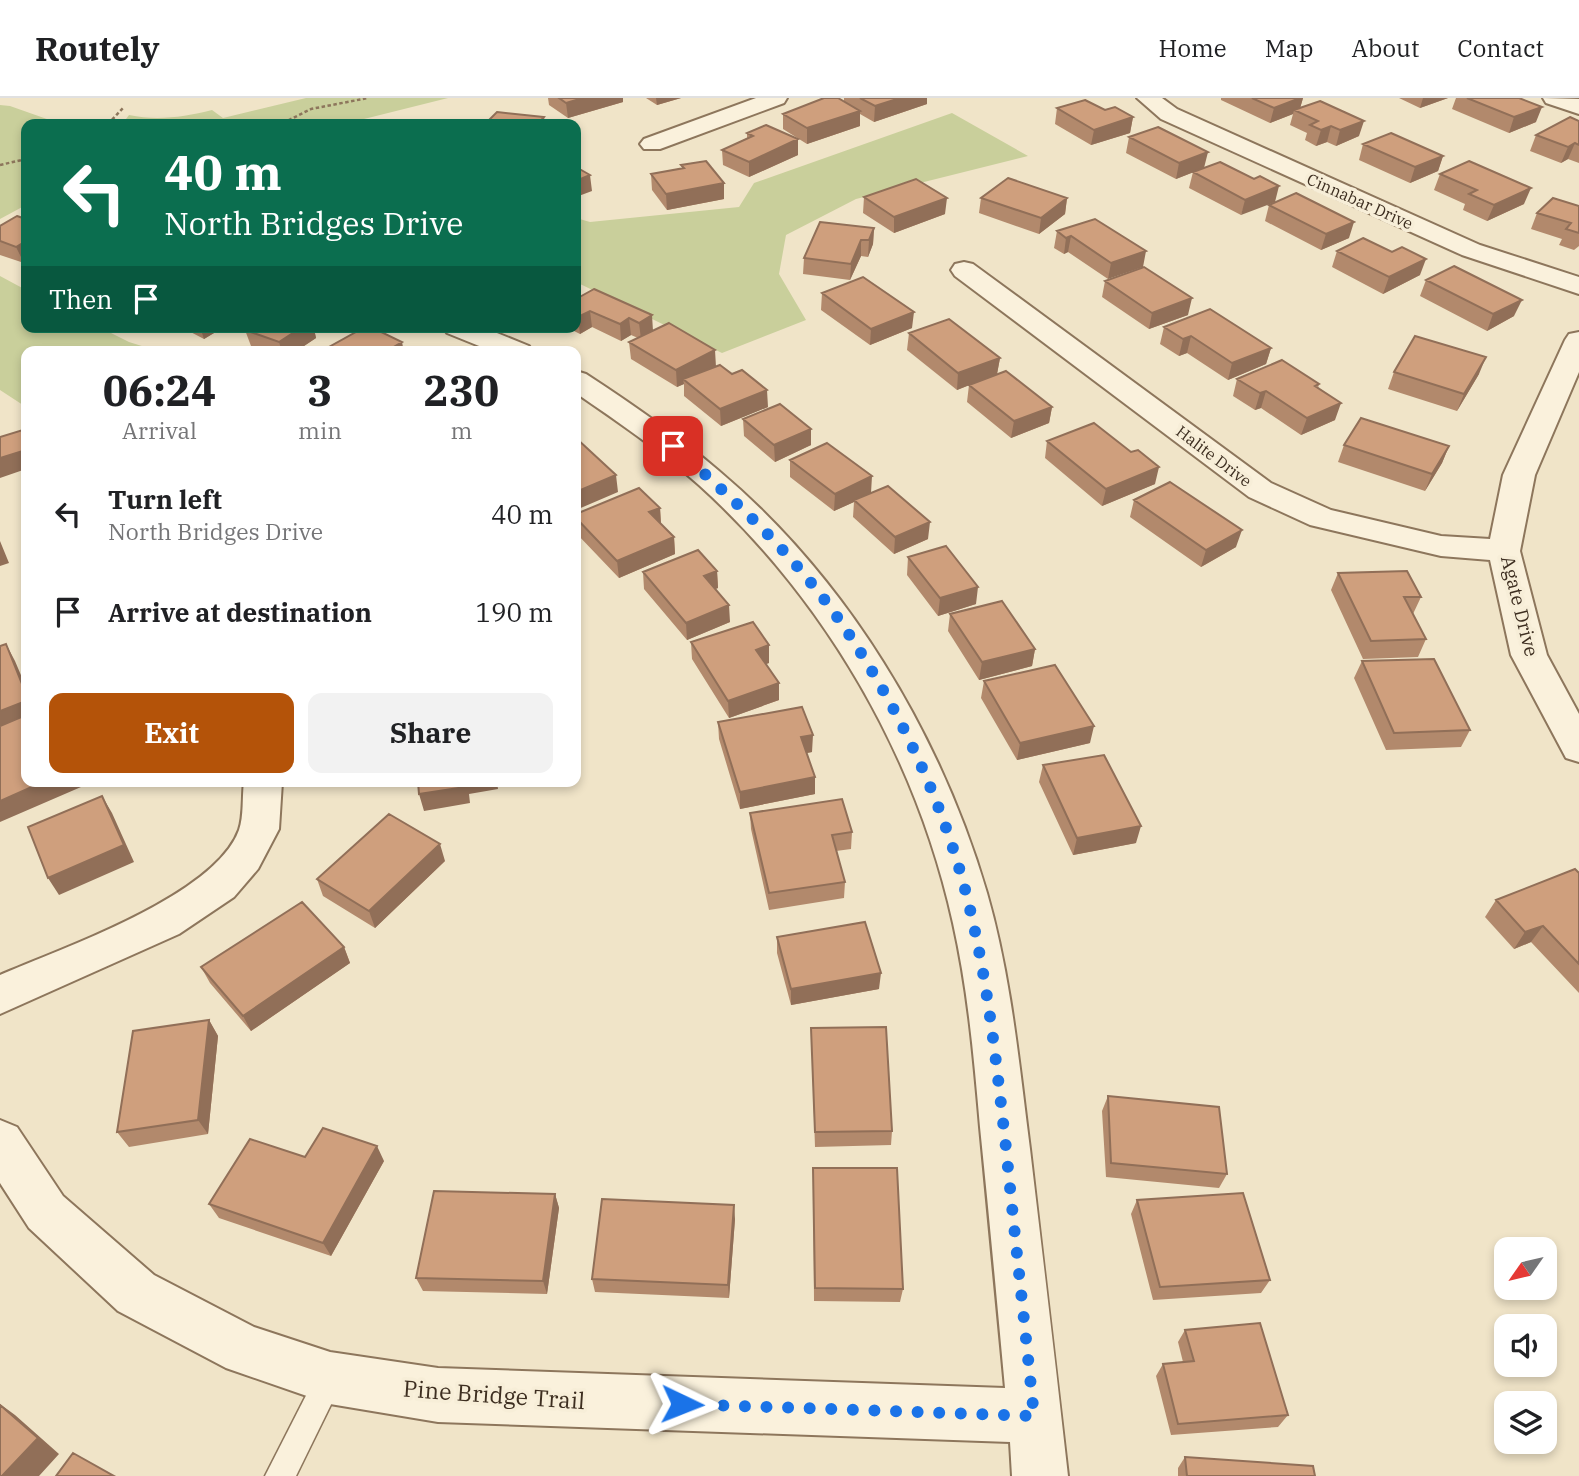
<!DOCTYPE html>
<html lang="en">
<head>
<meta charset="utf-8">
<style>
  body { margin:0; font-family:"IBM Plex Serif",serif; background:#f2f2f2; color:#202124; height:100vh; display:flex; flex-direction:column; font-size:26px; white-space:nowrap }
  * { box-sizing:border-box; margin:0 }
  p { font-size:23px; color:#757577 }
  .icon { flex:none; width:38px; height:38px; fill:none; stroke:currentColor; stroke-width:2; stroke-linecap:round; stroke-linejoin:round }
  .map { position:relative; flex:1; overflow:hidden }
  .sheet { position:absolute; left:21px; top:248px; width:560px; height:441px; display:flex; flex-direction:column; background:#fff; border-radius:14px; box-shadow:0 4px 10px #0003 }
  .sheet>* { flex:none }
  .hud { position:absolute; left:21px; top:21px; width:560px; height:214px; border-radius:14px; box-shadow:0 4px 10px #0003; background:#0b6e4f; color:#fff; overflow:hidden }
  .needle { width:46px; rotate:236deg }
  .tools { position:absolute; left:1494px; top:1139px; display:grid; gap:14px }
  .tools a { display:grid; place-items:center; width:63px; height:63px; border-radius:14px; background:#fff; box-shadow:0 4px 10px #0003; font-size:35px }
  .pin { position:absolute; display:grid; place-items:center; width:60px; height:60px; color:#fff; margin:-30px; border-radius:14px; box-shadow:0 4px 10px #0006 }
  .me { position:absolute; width:77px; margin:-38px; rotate:92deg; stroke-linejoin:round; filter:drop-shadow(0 0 5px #0008) }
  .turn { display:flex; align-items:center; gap:24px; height:147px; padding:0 28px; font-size:32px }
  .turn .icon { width:91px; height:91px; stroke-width:2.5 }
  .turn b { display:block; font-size:49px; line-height:60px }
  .then { display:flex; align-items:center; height:66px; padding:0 28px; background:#0003; gap:14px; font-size:26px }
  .eta { display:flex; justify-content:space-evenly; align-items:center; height:119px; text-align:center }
  .eta b { font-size:42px; font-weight:700; line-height:49px }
  .action { display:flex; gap:14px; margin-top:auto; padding:14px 28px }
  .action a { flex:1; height:80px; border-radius:14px; background:#b45309; color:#fff; font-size:28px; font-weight:700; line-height:80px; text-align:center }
  .action a+a { background:#f2f2f2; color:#202124 }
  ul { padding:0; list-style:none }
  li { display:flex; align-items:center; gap:21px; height:98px; padding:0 28px }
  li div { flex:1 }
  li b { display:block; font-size:26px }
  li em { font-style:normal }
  header { display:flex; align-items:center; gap:42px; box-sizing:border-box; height:98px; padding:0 35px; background:#fff; border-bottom:2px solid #e0e0e0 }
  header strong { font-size:33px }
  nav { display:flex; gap:38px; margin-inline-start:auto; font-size:24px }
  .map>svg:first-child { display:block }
</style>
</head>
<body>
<header>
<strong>Routely</strong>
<nav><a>Home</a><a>Map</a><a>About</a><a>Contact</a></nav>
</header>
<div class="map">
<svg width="1579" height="1378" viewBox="0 0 1579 1378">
  <rect width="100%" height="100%" fill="#f0e4c8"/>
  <path fill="#c9cf9b" d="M306 0H448L356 23 359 26H78L123 25 129 17C157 23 184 19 212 12L223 20Z
    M0 7 10 8 61 26H26V107L0 121Z
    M952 15 1028 58 856 101 786 137 779 176 806 222 722 255 576 184V120L590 124 739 109 754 85Z
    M0 178 26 192V229H99L129 244 161 254H26V309L0 292Z"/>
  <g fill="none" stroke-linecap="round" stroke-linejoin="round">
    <g stroke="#8d765c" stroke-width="3">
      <path id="service" d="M330 1266 340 1270 344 1280 296 1378H265L320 1270Z"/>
    </g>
    <g stroke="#8d765c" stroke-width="4">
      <path id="minor" d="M756 0H787L784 5 660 51H644L640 46 644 41Z
        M1137 0H1162L1177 11 1480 147 1579 179V196L1462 157 1161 21Z
        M1543 0 1579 1V16L1546 5Z
        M964 164 973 166 1271 385 1331 412 1441 438 1490 441 1503 377 1565 242 1569 236 1579 234V274L1535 377 1520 453 1547 557 1579 616V664L1566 660 1511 557 1490 462 1441 458 1310 427 1249 399 955 178 951 172 955 166Z
        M443 229H482L529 248 533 254H494L447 235Z
        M576 273 586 276C632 306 677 337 719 373 847 481 940 635 987 795 1011 878 1019 965 1030 1051 1043 1160 1056 1269 1068 1378H1012L1010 1344 438 1324 330 1306 226 1270 118 1213 29 1130 0 1085V1022L17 1029 63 1098 154 1177 254 1229 330 1254 438 1270 1005 1290C997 1203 989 1116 980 1029 974 960 968 892 953 825 916 658 826 502 699 387 661 353 618 324 576 295Z
        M244 684H282L279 731 258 771 234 799 179 836 0 916V877C62 850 215 798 239 732 244 718 242 699 244 684Z"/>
    </g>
    <path stroke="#8d765c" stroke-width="2.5" stroke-dasharray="3.5 2.5" stroke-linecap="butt" d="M108 26 123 10
      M271 26 285 24 311 11 368 0
      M0 67 26 61"/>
    <use href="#service" fill="#faf1dc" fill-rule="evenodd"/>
    <use href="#minor" fill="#faf1dc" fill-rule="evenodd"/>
  </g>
  <path fill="#b2896c" d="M548 0H623V4L568 20 549 7Z
    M646 0H681L657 7Z
    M844 0H927V6L874 24 860 16V28L807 46 783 31V16L844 3Z
    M1221 0H1303L1300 10 1359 38 1336 48 1327 44 1316 48 1305 42 1307 35 1290 27 1293 16 1270 25 1221 2Z
    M1399 0H1448L1420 10Z
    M1456 0H1519L1536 24 1509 35 1452 11Z
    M1057 10 1105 12 1133 19 1130 35 1091 47 1055 26Z
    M1579 23V65L1568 61 1561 65 1530 53 1536 37Z
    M747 35 798 41V57L749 79 723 67 722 52 747 40Z
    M1129 39 1204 70 1176 81 1126 55Z
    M1363 46 1443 58 1438 73 1410 85 1359 62Z
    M681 67 724 85V101L667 112 652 92 651 76 682 70Z
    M1193 74 1254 81 1241 117 1189 90Z
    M1440 76 1524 106 1487 123 1463 112 1465 106 1434 92Z
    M864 99 945 116 894 135 863 115Z
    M981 100H1067L1065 116 1039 136 979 115Z
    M1269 107 1349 140 1321 152 1265 123Z
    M1579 108V148L1574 152 1559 147 1562 141 1531 131 1537 115Z
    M26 121 24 165 0 157V128Z
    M874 130 873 146 868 159 861 158 850 182 803 176 804 160Z
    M1057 133 1146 153 1108 181 1068 154 1064 156 1054 150Z
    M1337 153 1392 154 1420 177 1383 196 1332 169Z
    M1426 182 1514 218 1487 233 1420 198Z
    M1105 183 1188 217 1149 231 1102 199Z
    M594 191 653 232 716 268 768 309 721 328 684 298V286L677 289 631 261 629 244 638 240 631 237 621 243 592 229 580 236 566 229H576V201Z
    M822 195 912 230 870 247 821 212Z
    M181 229H224L204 241Z
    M1164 229 1271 250 1266 266 1228 282 1187 255 1179 258 1160 246Z
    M314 231 316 240 295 254H265L251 248 245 232Z
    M909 235 1000 260 997 276 957 292 907 252Z
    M1394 274 1479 276 1457 313 1388 291Z
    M1237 281 1319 286 1318 290 1335 322 1301 337 1261 310 1255 312 1233 298Z
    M969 287 1052 309 1049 325 1011 340 967 304Z
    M743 321 811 331V347L775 364 744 338Z
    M1047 343 1155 386 1102 408 1045 360Z
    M1344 347 1449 348 1442 365 1425 393 1338 364Z
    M790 362 871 395 928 441 894 456 853 419 854 404 834 413 790 379Z
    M1134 402 1236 449 1201 469 1130 419Z
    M660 410 661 426 674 439 675 456 619 480 576 435V420Z
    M908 459 976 506 938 518 907 477Z
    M717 473 718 490 715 491 730 524 687 542 644 491 643 474Z
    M1338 475 1421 499 1413 516 1426 541 1418 559 1363 561 1331 492Z
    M950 516 1035 551 1032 568 979 582 948 533Z
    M691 544 769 547V565L766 566 779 602 729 620 692 561Z
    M1362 563 1470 632 1461 649 1386 652 1354 580Z
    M984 583 1090 645 1017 662 981 600Z
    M718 624 812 654 807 655 815 696 740 711 719 641Z
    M1043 667 1136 745 1073 757 1039 684Z
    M750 715 852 734 851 751 836 753 845 784 844 800 769 812 751 731Z
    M445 763 375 830 323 798 317 781Z
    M1579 775V895L1531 844 1514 851 1485 819 1496 802Z
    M777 839 879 891 791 907 777 855Z
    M344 849 350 865 251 933 210 885 201 869Z
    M209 922 218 938 208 1036 129 1049 117 1034Z
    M811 930 892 1033 891 1047 815 1049Z
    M1108 998 1227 1076 1219 1090 1106 1079 1102 1013Z
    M305 1059 384 1063 331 1158 219 1120 209 1106Z
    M813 1070 903 1191 900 1204 814 1203Z
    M555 1096 559 1110 547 1196 423 1193 416 1180Z
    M1137 1102 1270 1182 1261 1195 1153 1202 1131 1116Z
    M735 1121 729 1200 595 1194 592 1181Z
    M1185 1232 1288 1317 1278 1329 1171 1337 1156 1278 1163 1266 1183 1264 1178 1244Z
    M1185 1359 1315 1378H1178V1370Z"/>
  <path fill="#916f58" d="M583 0H623V4L568 20 566 5Z
    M656 0H681L657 7Z
    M900 0H927V6L874 24 875 8Z
    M1300 0H1303L1299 14 1294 12 1293 16 1270 25 1274 10Z
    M1423 0H1448L1420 10Z
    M1542 9 1536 24 1509 35 1514 19Z
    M860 13V28L807 46V30Z
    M544 19 545 26H538Z
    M1133 19 1130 35 1091 47 1094 32Z
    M1364 23 1359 38 1336 48 1340 32Z
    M1331 28 1327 44 1316 48 1321 32Z
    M798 41V57L749 79V64Z
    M1575 45 1568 61 1561 65 1568 49Z
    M1208 54 1204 70 1176 81 1179 65Z
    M1443 58 1438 73 1410 85 1415 69Z
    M590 77 592 93 576 99V83Z
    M724 85V101L667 112 666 96Z
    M1279 88 1275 104 1241 117 1245 102Z
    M1531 90 1524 106 1487 123 1494 107Z
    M947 100 945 116 894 135V119Z
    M1067 100 1065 116 1039 136 1041 120Z
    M1354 124 1349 140 1321 152 1326 136Z
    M874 130 873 146 868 159 869 142Z
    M1071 138 1068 154 1064 156 1066 140Z
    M861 142V158L850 182 851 166Z
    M26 143V164L24 165 16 149Z
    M1146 153 1143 169 1108 181 1111 165Z
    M1426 161 1420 177 1383 196 1389 179Z
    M1192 200 1188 217 1149 231 1152 215Z
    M1522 202 1514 218 1487 233 1493 216Z
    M590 213 592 229 580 236 578 219Z
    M914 214 912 230 870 247 871 231Z
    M652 217 653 233 641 241 639 225Z
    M629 220 631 237 621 243 620 226Z
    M200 229H224L204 241Z
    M302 229H316L314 231 316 240 295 254H282L279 244Z
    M1191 238 1187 255 1179 258 1183 241Z
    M402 244 404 254H385Z
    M1271 250 1266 266 1228 282 1232 265Z
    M715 252 716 269 683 281 684 286 677 289 676 272Z
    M1486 259 1479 276 1457 313 1464 296Z
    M1000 260 997 276 957 292 958 275Z
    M767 292 768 309 721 328 720 311Z
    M1266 293 1261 310 1255 312 1260 295Z
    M1341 305 1335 322 1301 337 1307 320Z
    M1052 309 1049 325 1011 340 1014 323Z
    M811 331V347L775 364 774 347Z
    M1449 348 1442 365 1425 393 1432 376Z
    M26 352V371L0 380V360Z
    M1159 369 1155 386 1102 408 1106 391Z
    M616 377 618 394 576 412V394Z
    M872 378 871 395 854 402V404L834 413 835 396Z
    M660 410 661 427 649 414Z
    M930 424 928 441 894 456 895 439Z
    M1242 432 1236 449 1201 469 1206 452Z
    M674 439 675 456 619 480 617 463Z
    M0 443 9 465 0 468Z
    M717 473 718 490 705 495 704 478Z
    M978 489 976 506 938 518 940 500Z
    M729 507 730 524 687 542 686 525Z
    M6 546 15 563 26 589V596Z
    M769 547V565L757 569 756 552Z
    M1035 551 1032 568 979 582 982 564Z
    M779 585V602L729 620 728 603Z
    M26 603V624L0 634V613Z
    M1094 628 1090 645 1017 662 1020 645Z
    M813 637 812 654 801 656V639Z
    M815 679V696L740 711V694Z
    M43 684H79L81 689 0 724V703Z
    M465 684H497L498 691 469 696 470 705 424 713 419 696Z
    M102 698 112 715 134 764 59 797 48 780Z
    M1141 728 1136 745 1073 757 1077 740Z
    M440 746 445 763 375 830 369 813Z
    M1543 828 1531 844 1514 851 1525 834Z
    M344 849 350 865 251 933 243 918Z
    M881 875 879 891 791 907V891Z
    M209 922 218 938 208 1036 198 1022Z
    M377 1048 384 1063 331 1158 323 1145Z
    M555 1096 559 1110 547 1196 543 1183Z
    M734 1107 735 1121 729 1200 728 1187Z
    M0 1306 15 1317 59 1356 39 1378H2Z"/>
  <path fill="#cf9f7d" stroke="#916f58" stroke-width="2" d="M559 0H583L566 5Z
    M824 0H838L860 13 807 30 783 16Z
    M860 0H900L875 8Z
    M1252 0H1300L1274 10Z
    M1467 0H1519L1542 9 1514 19Z
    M1085 2 1105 12 1115 9 1133 19 1094 32 1057 10Z
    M1320 3 1364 23 1340 32 1331 28 1321 32 1310 27 1318 23 1294 12Z
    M497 14 544 19 538 26H485Z
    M1570 19 1579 23V47L1575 45 1568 49 1536 37Z
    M766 27 798 41 749 64 722 52 753 38 747 35Z
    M1158 29 1208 54 1179 65 1129 39Z
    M1391 35 1443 58 1415 69 1363 46Z
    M706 63 724 85 666 96 651 76 684 70 681 67Z
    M1469 63 1531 90 1494 107 1469 96 1477 92 1440 76Z
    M1220 64 1254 81 1260 78 1279 88 1245 102 1193 74Z
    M576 69 590 77 576 83Z
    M1008 80 1067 100 1041 120 981 100Z
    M916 81 947 100 894 119 864 99Z
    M1296 95 1354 124 1326 136 1269 107Z
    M1553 100 1579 108V135L1566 131 1571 125 1537 115Z
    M17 118 26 121V143L16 149 0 143V128Z
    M1095 121 1146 153 1111 165 1071 138 1066 140 1057 133Z
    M820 124 874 130 869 142H861L851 166 804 160Z
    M1363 140 1392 154 1402 149 1426 161 1389 179 1337 153Z
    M1454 168 1522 202 1493 216 1426 182Z
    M1144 169 1192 200 1152 215 1105 183Z
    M863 179 914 214 871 231 822 195Z
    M594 191 652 217 639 225 629 220 620 226 590 213 578 219 576 218V201Z
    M1210 211 1271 250 1232 265 1191 238 1183 241 1164 229Z
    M949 221 1000 260 958 275 909 235Z
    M669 225 715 252 676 272 629 244Z
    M249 229H302L279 244 245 232Z
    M365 229H371L402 244 385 254H320Z
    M1415 238 1486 259 1464 296 1394 274Z
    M1282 262 1319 286 1315 288 1341 305 1307 320 1266 293 1260 295 1237 281Z
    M720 267 732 276 742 272 767 292 720 311 683 281Z
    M1006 273 1052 309 1014 323 969 287Z
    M780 306 811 331 774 347 743 321Z
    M1361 320 1449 348 1432 376 1344 347Z
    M1094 325 1131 354 1138 352 1159 369 1106 391 1047 343Z
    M26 331V352L0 360V339Z
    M576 340 616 377 576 394Z
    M827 345 872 378 835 396 790 362Z
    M1170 384 1242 432 1206 452 1134 402Z
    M888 388 930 424 895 439 854 402Z
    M639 390 660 410 649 414 674 439 617 463 576 420V416Z
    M946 448 978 489 940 500 908 459Z
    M698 452 717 473 704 478 729 507 686 525 643 474Z
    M1407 473 1421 499H1404L1426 541 1371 543 1338 475Z
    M1002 503 1035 551 982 564 950 516Z
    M753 524 769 547 756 552 779 585 728 603 691 544Z
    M6 546 26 596V603L0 613V548Z
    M1434 561 1470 632 1394 635 1362 563Z
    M1055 567 1094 628 1020 645 984 583Z
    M802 609 813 637 801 639 815 679 740 694 718 624Z
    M26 617V684H43L0 703V628Z
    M1104 657 1141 728 1077 740 1043 667Z
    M418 684H465V689L419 696Z
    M102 698 124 747 48 780 28 729Z
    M842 701 852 734 832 737 845 784 769 795 750 715Z
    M389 716 440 746 369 813 317 781Z
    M1575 771 1579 775V866L1543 828 1525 834 1496 802Z
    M302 804 344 849 243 918 201 869Z
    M865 824 881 875 791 891 777 839Z
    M209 922 198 1022 117 1034 133 933Z
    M886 929 892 1033 815 1034 811 930Z
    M1108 998 1219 1009 1227 1076 1111 1065Z
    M323 1030 377 1048 323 1145 209 1106 250 1041 305 1059Z
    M813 1070H897L903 1191 815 1190Z
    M434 1093 555 1096 543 1183 416 1180Z
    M1243 1095 1270 1182 1160 1189 1137 1102Z
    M602 1101 734 1107 728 1187 592 1181Z
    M1260 1225 1288 1317 1178 1326 1163 1266 1194 1263 1185 1232Z
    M0 1307 38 1340 2 1378H0Z
    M73 1355 114 1378H56Z
    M1185 1359 1313 1368 1315 1378H1187Z"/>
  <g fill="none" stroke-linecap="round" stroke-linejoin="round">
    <path stroke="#1a73e8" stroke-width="12" stroke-dasharray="0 21.6" d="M673 348C736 403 799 461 846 532 899 611 942 702 966 795 988 881 996 963 1006 1050 1015 1140 1025 1229 1034 1318L682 1306"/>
  </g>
  <g text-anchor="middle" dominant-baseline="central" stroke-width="7" stroke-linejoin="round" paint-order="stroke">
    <g font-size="16" fill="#3d2e20" stroke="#f7eed8">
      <text transform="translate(1360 103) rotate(24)">Cinnabar Drive</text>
      <text transform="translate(1214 358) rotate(37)">Halite Drive</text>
    </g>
    <g font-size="19" fill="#3d2e20" stroke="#f7eed8">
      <text transform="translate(1520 508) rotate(76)">Agate Drive</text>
    </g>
    <g font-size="23" fill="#3d2e20" stroke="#f7eed8">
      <text transform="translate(494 1296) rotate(4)">Pine Bridge Trail</text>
    </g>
  </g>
</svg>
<div class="tools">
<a><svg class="needle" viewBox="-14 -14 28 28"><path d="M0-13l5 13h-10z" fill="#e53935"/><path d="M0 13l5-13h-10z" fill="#757577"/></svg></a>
<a><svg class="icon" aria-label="sound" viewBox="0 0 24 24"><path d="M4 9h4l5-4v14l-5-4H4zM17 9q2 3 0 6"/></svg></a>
<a><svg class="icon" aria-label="layers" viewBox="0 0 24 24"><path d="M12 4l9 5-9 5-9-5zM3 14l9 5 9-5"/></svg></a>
</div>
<div class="pin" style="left:673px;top:348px;background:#d93025"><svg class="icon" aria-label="arrive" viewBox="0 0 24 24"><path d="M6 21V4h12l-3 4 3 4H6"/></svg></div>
<svg class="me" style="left:682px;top:1306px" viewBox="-20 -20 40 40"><path d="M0-17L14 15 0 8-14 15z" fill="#1a73e8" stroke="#fff" stroke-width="4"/></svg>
<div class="hud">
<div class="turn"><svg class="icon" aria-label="left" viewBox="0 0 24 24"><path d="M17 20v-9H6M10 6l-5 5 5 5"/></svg><div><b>40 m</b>North Bridges Drive</div></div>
<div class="then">Then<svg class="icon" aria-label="arrive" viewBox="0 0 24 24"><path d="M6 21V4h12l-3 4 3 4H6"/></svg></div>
</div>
<section class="sheet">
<div class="eta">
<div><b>06:24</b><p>Arrival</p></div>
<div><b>3</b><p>min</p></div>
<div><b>230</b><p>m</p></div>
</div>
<ul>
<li><svg class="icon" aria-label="left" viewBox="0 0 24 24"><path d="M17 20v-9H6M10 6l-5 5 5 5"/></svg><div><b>Turn left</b><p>North Bridges Drive</p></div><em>40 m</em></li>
<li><svg class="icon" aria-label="arrive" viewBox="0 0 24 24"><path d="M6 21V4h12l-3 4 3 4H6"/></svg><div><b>Arrive at destination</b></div><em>190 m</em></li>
</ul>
<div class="action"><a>Exit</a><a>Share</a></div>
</section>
</div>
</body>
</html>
